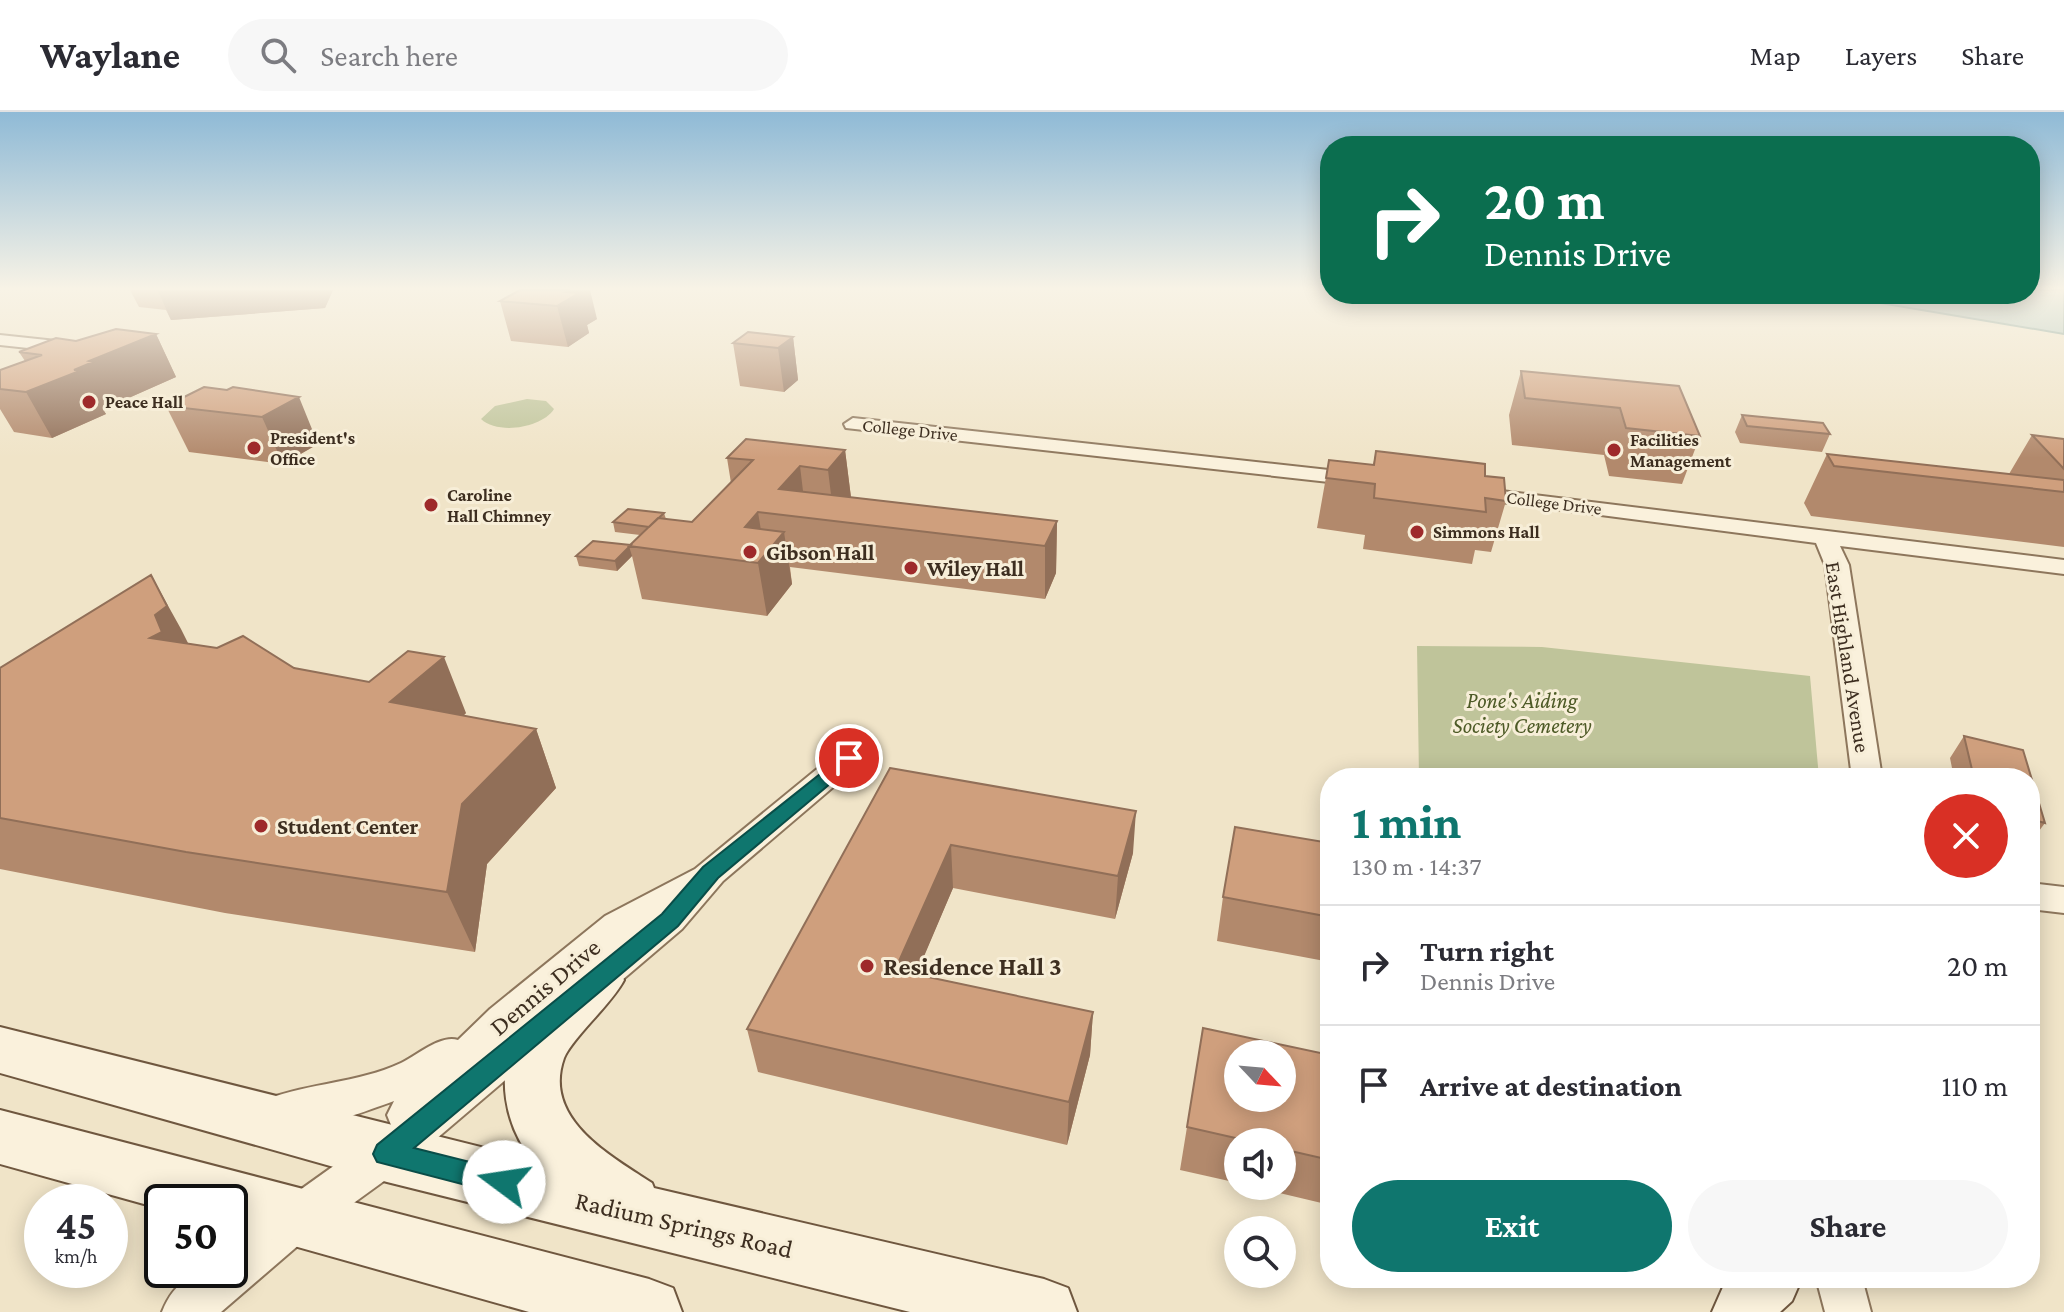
<!DOCTYPE html>
<html lang="en">
<head>
<meta charset="utf-8">
<style>
  body { margin:0; font-family:"Crimson Pro",serif; background:#f7f7f7; color:#2b2b33; height:100vh; display:flex; flex-direction:column; font-size:30px; white-space:nowrap }
  * { box-sizing:border-box; margin:0 }
  p { font-size:26px; color:#7c7c81 }
  .icon { flex:none; width:44px; height:44px; fill:none; stroke:currentColor; stroke-width:2; stroke-linecap:round; stroke-linejoin:round }
  .map { position:relative; flex:1; overflow:hidden }
  .sheet { position:absolute; left:1320px; top:656px; width:720px; height:520px; display:flex; flex-direction:column; background:#fff; border-radius:32px; box-shadow:0 4px 20px #0003 }
  .sheet>* { flex:none }
  .guide { position:absolute; left:1320px; top:24px; width:720px; height:168px; border-radius:32px; box-shadow:0 4px 20px #0003; background:#0b6e4f; color:#fff; overflow:hidden }
  .needle { width:52px; rotate:116deg }
  .fabs { position:absolute; left:1224px; top:928px; display:grid; gap:16px }
  .fabs a { display:grid; place-items:center; width:72px; height:72px; border-radius:50%; background:#fff; box-shadow:0 4px 20px #0003; font-size:40px }
  .speed { position:absolute; left:24px; top:1072px; display:flex; gap:16px; font-size:40px; font-weight:700; text-align:center }
  .speed>* { display:grid; place-content:center; width:104px; height:104px; border-radius:50%; background:#fff; box-shadow:0 4px 20px #0003; line-height:1 }
  .speed small { font-size:20px; font-weight:400 }
  .speed .limit { border:4px solid #111; border-radius:12px; background:#fff; color:#111 }
  .pin { position:absolute; display:grid; place-items:center; width:68px; height:68px; color:#fff; margin:-34px; border:4px solid #fff; border-radius:50%; box-shadow:0 2px 8px #0007 }
  .me { position:absolute; width:88px; margin:-44px; rotate:284deg; stroke-linejoin:round; filter:drop-shadow(0 0 6px #0008) }
  .turn { display:flex; align-items:center; gap:28px; height:168px; padding:0 32px; font-size:36px }
  .turn .icon { width:104px; height:104px; stroke-width:2.5 }
  .turn b { display:block; font-size:56px; line-height:68px }
  .round { display:grid; place-items:center; flex:none; width:84px; height:84px; border-radius:42px; background:#f7f7f7 }
  .summary { display:flex; align-items:center; justify-content:space-between; height:136px; padding:0 32px }
  h1 { font-size:48px; font-weight:700; line-height:60px; color:#0f766e }
  .cta { display:flex; gap:16px; margin-top:auto; padding:16px 32px }
  .cta a { flex:1; height:92px; border-radius:48px; background:#0f766e; color:#fff; font-size:32px; font-weight:700; line-height:92px; text-align:center }
  .cta a+a { background:#f7f7f7; color:#2b2b33 }
  ul { padding:0; list-style:none }
  li { display:flex; align-items:center; gap:24px; height:120px; padding:0 32px; border-top:2px solid #e1e1e2 }
  li div { flex:1 }
  li b { display:block; font-size:30px }
  li em { font-style:normal }
  header { display:flex; align-items:center; gap:48px; box-sizing:border-box; height:112px; padding:0 40px; background:#fff; border-bottom:2px solid #e1e1e2 }
  header strong { font-size:38px }
  nav { display:flex; gap:44px; margin-inline-start:auto; font-size:28px }
  .search { width:560px; height:72px; background:#f7f7f7; display:flex; align-items:center; gap:20px; box-sizing:border-box; padding:0 28px; border-radius:44px; color:#7c7c81; font-size:30px }
  .map>svg:first-child { display:block }
</style>
</head>
<body>
<header>
<strong>Waylane</strong>
<div class="search"><svg class="icon" aria-label="search" viewBox="0 0 24 24"><circle cx="10" cy="10" r="6"/><path d="M15 15l6 6"/></svg>Search here</div>
<nav><a>Map</a><a>Layers</a><a>Share</a></nav>
</header>
<div class="map">
<svg width="2064" height="1200" viewBox="0 0 2064 1200">
  <rect width="100%" height="100%" fill="#f0e4c8"/>
  <path fill="#bfc49a" d="M527 287 546 289 554 297C542 316 498 323 481 307L495 294Z
    M1417 534 1542 535 1810 564 1819 666H1419Z"/>
  <path fill="#a9c4bc" stroke="#6f938a" stroke-width="2" d="M2030 178H2064V222L1827 182H2030Z"/>
  <g fill="none" stroke-linecap="round" stroke-linejoin="round">
    <g stroke="#8d765c" stroke-width="4">
      <path id="minor" d="M0 223 75 231 83 236 75 241 0 233Z
        M853 306 1365 362 1375 368 1365 374 846 316 844 312Z
        M1469 375 2064 448V462L1840 434 1849 453 1882 666H1852L1825 453 1816 431 1462 385 1458 381 1462 377Z
        M849 636 859 639 864 646 859 653 723 769 682 817 601 886 588 891 575 886 570 876 572 871 535 903 551 907 557 918 551 929 402 1056 315 1119 221 1200H162C175 1167 196 1158 230 1158V1133L286 1088 391 1013 387 1003 394 989C361 1001 299 1025 267 1013L261 1000 267 987C310 971 358 971 401 951 416 944 441 922 458 928L490 897 605 804 695 757 839 639Z
        M2030 771 2064 775V801L2030 797Z
        M1816 1166H1862L1871 1200H1825Z"/>
    </g>
    <g stroke="#6f573f" stroke-width="4">
      <path id="secondary" d="M598 847 616 853 624 868C611 893 572 926 564 946 542 1007 611 1044 652 1071L654 1076 1044 1167 1068 1176 1077 1200H910L387 1070 0 961V915L533 1048C505 1016 494 959 518 921 527 908 540 896 551 885 566 868 576 854 598 847Z
        M0 998 649 1167 673 1176 682 1200H529L230 1116V1090H162V1097L0 1052Z
        M1727 1166H1802L1792 1189 1780 1200H1712Z"/>
    </g>
    <use href="#minor" fill="#faf1dc" fill-rule="evenodd"/>
    <use href="#secondary" fill="#faf1dc" fill-rule="evenodd"/>
  </g>
  <path fill="#b2896c" d="M130 178H333L325 196 171 208 166 198 139 195Z
    M520 178 597 207 587 213 589 221 568 235 511 229 500 189Z
    M156 222 176 265 115 292 116 294 104 299 106 302 52 326 14 320 0 297V258L25 249 19 240 76 229Z
    M793 225 798 268 784 280 740 274 733 231Z
    M1521 259 1700 324 1682 372 1609 364 1604 343 1512 333 1509 303Z
    M204 275 318 332 283 352 189 340 166 294Z
    M1742 303 1830 322 1822 340 1740 331 1735 320Z
    M2032 323 2064 327V435L1811 404 1804 391 1827 342 2009 362Z
    M845 338 851 385 1057 409 1056 461 1045 487 790 455 792 472 767 504 642 487 632 444 617 459 579 454 576 444 631 433 640 423 615 420 613 410 664 401 666 407 692 410 731 371 727 346Z
    M1376 339 1485 364 1506 389 1491 440 1475 438 1472 452 1363 437 1365 423 1317 416 1329 348 1373 353Z
    M188 531 294 556 466 601 463 604 536 617 556 676 487 752 475 840 225 801 0 757V556Z
    M1964 624 2023 638 2045 711 2030 731V666H1954L1950 646Z
    M890 656 1133 741 1115 807 953 776 916 862 1093 900 1090 943 1067 1033 758 960 747 917Z
    M1330 731V850L1217 829 1223 785Z
    M1330 943V1093L1250 1074H1282V1030H1238V1071L1180 1058 1187 1015Z"/>
  <path fill="#916f58" d="M182 178H333L325 196 171 208 158 179Z
    M570 178H590L597 207 587 213 589 221 568 235 557 194 566 180Z
    M156 222 176 265 115 292 116 294 104 299 106 302 52 326 26 280 89 249Z
    M793 225 798 268 784 280 778 236Z
    M299 285 318 332 283 352 262 305Z
    M845 338 851 386 834 407 828 358Z
    M800 354 806 404 779 377Z
    M758 400 765 443 784 420 792 472 767 504 758 451 745 415Z
    M1057 409 1056 461 1045 487V434Z
    M629 434 632 444 617 459 615 449Z
    M151 463 181 517 197 549 150 526 155 503Z
    M444 545 466 601 416 648 390 590Z
    M536 617 556 676 487 752 475 840 447 780 462 692Z
    M1136 699 1133 741 1115 807 1118 764Z
    M951 733 953 776 900 901 895 858Z
    M1093 900 1090 943 1067 1033 1069 990Z"/>
  <path fill="#cf9f7d" stroke="#916f58" stroke-width="2" fill-rule="evenodd" d="M520 178H570L566 180 579 181 557 194 500 189Z
    M116 217 156 222 89 249 93 250 74 258H82L26 280 0 277V258L42 243 19 240 56 226 76 229Z
    M748 220 793 225 778 236 733 231Z
    M1521 259 1679 274 1700 324 1626 316 1620 296 1525 286Z
    M204 275 227 278 233 275 299 285 262 305 166 294Z
    M1742 303 1823 311 1830 322 1747 314Z
    M2032 323 2064 327V357Z
    M746 327 845 338 828 358 800 354 779 377 1057 409 1045 434 758 400 745 415 784 420 758 451 629 434 658 406 692 410 753 348 727 346Z
    M1376 339 1485 352V364L1504 366 1506 389 1485 386 1486 400 1374 386 1375 372 1326 366 1329 348 1374 353Z
    M1827 342 2064 368V380L1834 354Z
    M628 397 664 401 649 415 613 410Z
    M593 429 631 433 615 449 576 444Z
    M151 463 167 494 155 503 162 520 150 526 217 536 243 524 294 556 369 570 408 539 444 545 390 590 536 617 462 692 447 780 186 740 0 706V556Z
    M1964 624 2023 638 2045 711 2030 707V666H1974Z
    M890 656 1136 699 1118 764 951 733 895 858 1093 900 1069 990 747 917Z
    M1235 715 1330 731V805L1223 785Z
    M1203 916 1330 943V1048L1282 1037V1030H1253L1187 1015ZM1238 942H1282V986H1238Z"/>
  <linearGradient id="sky" x2="0" y2="1"><stop stop-color="#8fbad6"/><stop offset="0.51" stop-color="#f8f3e6"/><stop offset="1" stop-color="#f8f3e6" stop-opacity="0"/></linearGradient>
  <rect width="2064" height="346" fill="url(#sky)"/>
  <path fill="#0f766e" stroke="#0a4d48" stroke-width="2" d="M849 639 856 641 859 646 856 650 718 766 678 814 414 1036 514 1061 518 1070 514 1079 504 1083 377 1050 373 1042 377 1033 662 802 703 755Z"/>
  <g fill="#9e2a2b" stroke="#f7eed8" stroke-width="3">
    <circle cx="89" cy="290" r="8"/>
    <circle cx="254" cy="336" r="8"/>
    <circle cx="1614" cy="338" r="8"/>
    <circle cx="431" cy="393" r="8"/>
    <circle cx="1417" cy="420" r="8"/>
    <circle cx="750" cy="440" r="8"/>
    <circle cx="911" cy="456" r="8"/>
    <circle cx="261" cy="714" r="8"/>
    <circle cx="867" cy="854" r="8"/>
  </g>
  <g text-anchor="middle" dominant-baseline="central" stroke-width="6" stroke-linejoin="round" paint-order="stroke">
    <g font-size="18" font-weight="bold" fill="#3d2e20" stroke="#f7eed8" text-anchor="start">
      <text x="105" y="290">Peace Hall</text>
      <text x="270" y="326">President's<tspan x="270" dy="21">Office</tspan></text>
      <text x="1630" y="328">Facilities<tspan x="1630" dy="21">Management</tspan></text>
      <text x="447" y="383">Caroline<tspan x="447" dy="21">Hall Chimney</tspan></text>
      <text x="1433" y="420">Simmons Hall</text>
    </g>
    <g font-size="18" fill="#3d2e20" stroke="#f7eed8">
      <text transform="translate(910 318) rotate(6)">College Drive</text>
      <text transform="translate(1554 391) rotate(7)">College Drive</text>
    </g>
    <g font-size="22" font-weight="bold" fill="#3d2e20" stroke="#f7eed8" text-anchor="start">
      <text x="766" y="440">Gibson Hall</text>
      <text x="927" y="456">Wiley Hall</text>
      <text x="277" y="714">Student Center</text>
    </g>
    <g font-size="22" fill="#3d2e20" stroke="#f7eed8">
      <text transform="translate(1848 545) rotate(81)">East Highland Avenue</text>
    </g>
    <g font-size="22" font-style="italic" fill="#4d5a26" stroke="#f7eed8">
      <text x="1522" y="588">Pone's Aiding<tspan x="1522" dy="25">Society Cemetery</tspan></text>
    </g>
    <g font-size="26" font-weight="bold" fill="#3d2e20" stroke="#f7eed8" text-anchor="start">
      <text x="883" y="854">Residence Hall 3</text>
    </g>
    <g font-size="26" fill="#3d2e20" stroke="#f7eed8">
      <text transform="translate(545 875) rotate(-40)">Dennis Drive</text>
      <text transform="translate(684 1113) rotate(13)">Radium Springs Road</text>
    </g>
  </g>
</svg>
<div class="fabs">
<a><svg class="needle" viewBox="-14 -14 28 28"><path d="M0-13l5 13h-10z" fill="#e53935"/><path d="M0 13l5-13h-10z" fill="#7c7c81"/></svg></a>
<a><svg class="icon" aria-label="sound" viewBox="0 0 24 24"><path d="M4 9h4l5-4v14l-5-4H4zM17 9q2 3 0 6"/></svg></a>
<a><svg class="icon" aria-label="search" viewBox="0 0 24 24"><circle cx="10" cy="10" r="6"/><path d="M15 15l6 6"/></svg></a>
</div>
<div class="speed"><div>45<small>km/h</small></div><div class="limit">50</div></div>
<div class="pin" style="left:849px;top:646px;background:#d93025"><svg class="icon" aria-label="arrive" viewBox="0 0 24 24"><path d="M6 21V4h12l-3 4 3 4H6"/></svg></div>
<svg class="me" style="left:504px;top:1070px" viewBox="-20 -20 40 40"><circle r="19" fill="#fff"/><path d="M0-13L10 11 0 6-10 11z" fill="#0f766e"/></svg>
<div class="guide">
<div class="turn"><svg class="icon" aria-label="right" viewBox="0 0 24 24"><path d="M7 20v-9h11M14 6l5 5-5 5"/></svg><div><b>20 m</b>Dennis Drive</div></div>
</div>
<section class="sheet">
<div class="summary"><div><h1>1 min</h1><p>130 m · 14:37</p></div><a class="round" style="background:#d93025;color:#fff"><svg class="icon" aria-label="close" viewBox="0 0 24 24"><path d="M6 6l12 12M18 6L6 18"/></svg></a></div>
<ul>
<li><svg class="icon" aria-label="right" viewBox="0 0 24 24"><path d="M7 20v-9h11M14 6l5 5-5 5"/></svg><div><b>Turn right</b><p>Dennis Drive</p></div><em>20 m</em></li>
<li><svg class="icon" aria-label="arrive" viewBox="0 0 24 24"><path d="M6 21V4h12l-3 4 3 4H6"/></svg><div><b>Arrive at destination</b></div><em>110 m</em></li>
</ul>
<div class="cta"><a>Exit</a><a>Share</a></div>
</section>
</div>
</body>
</html>
